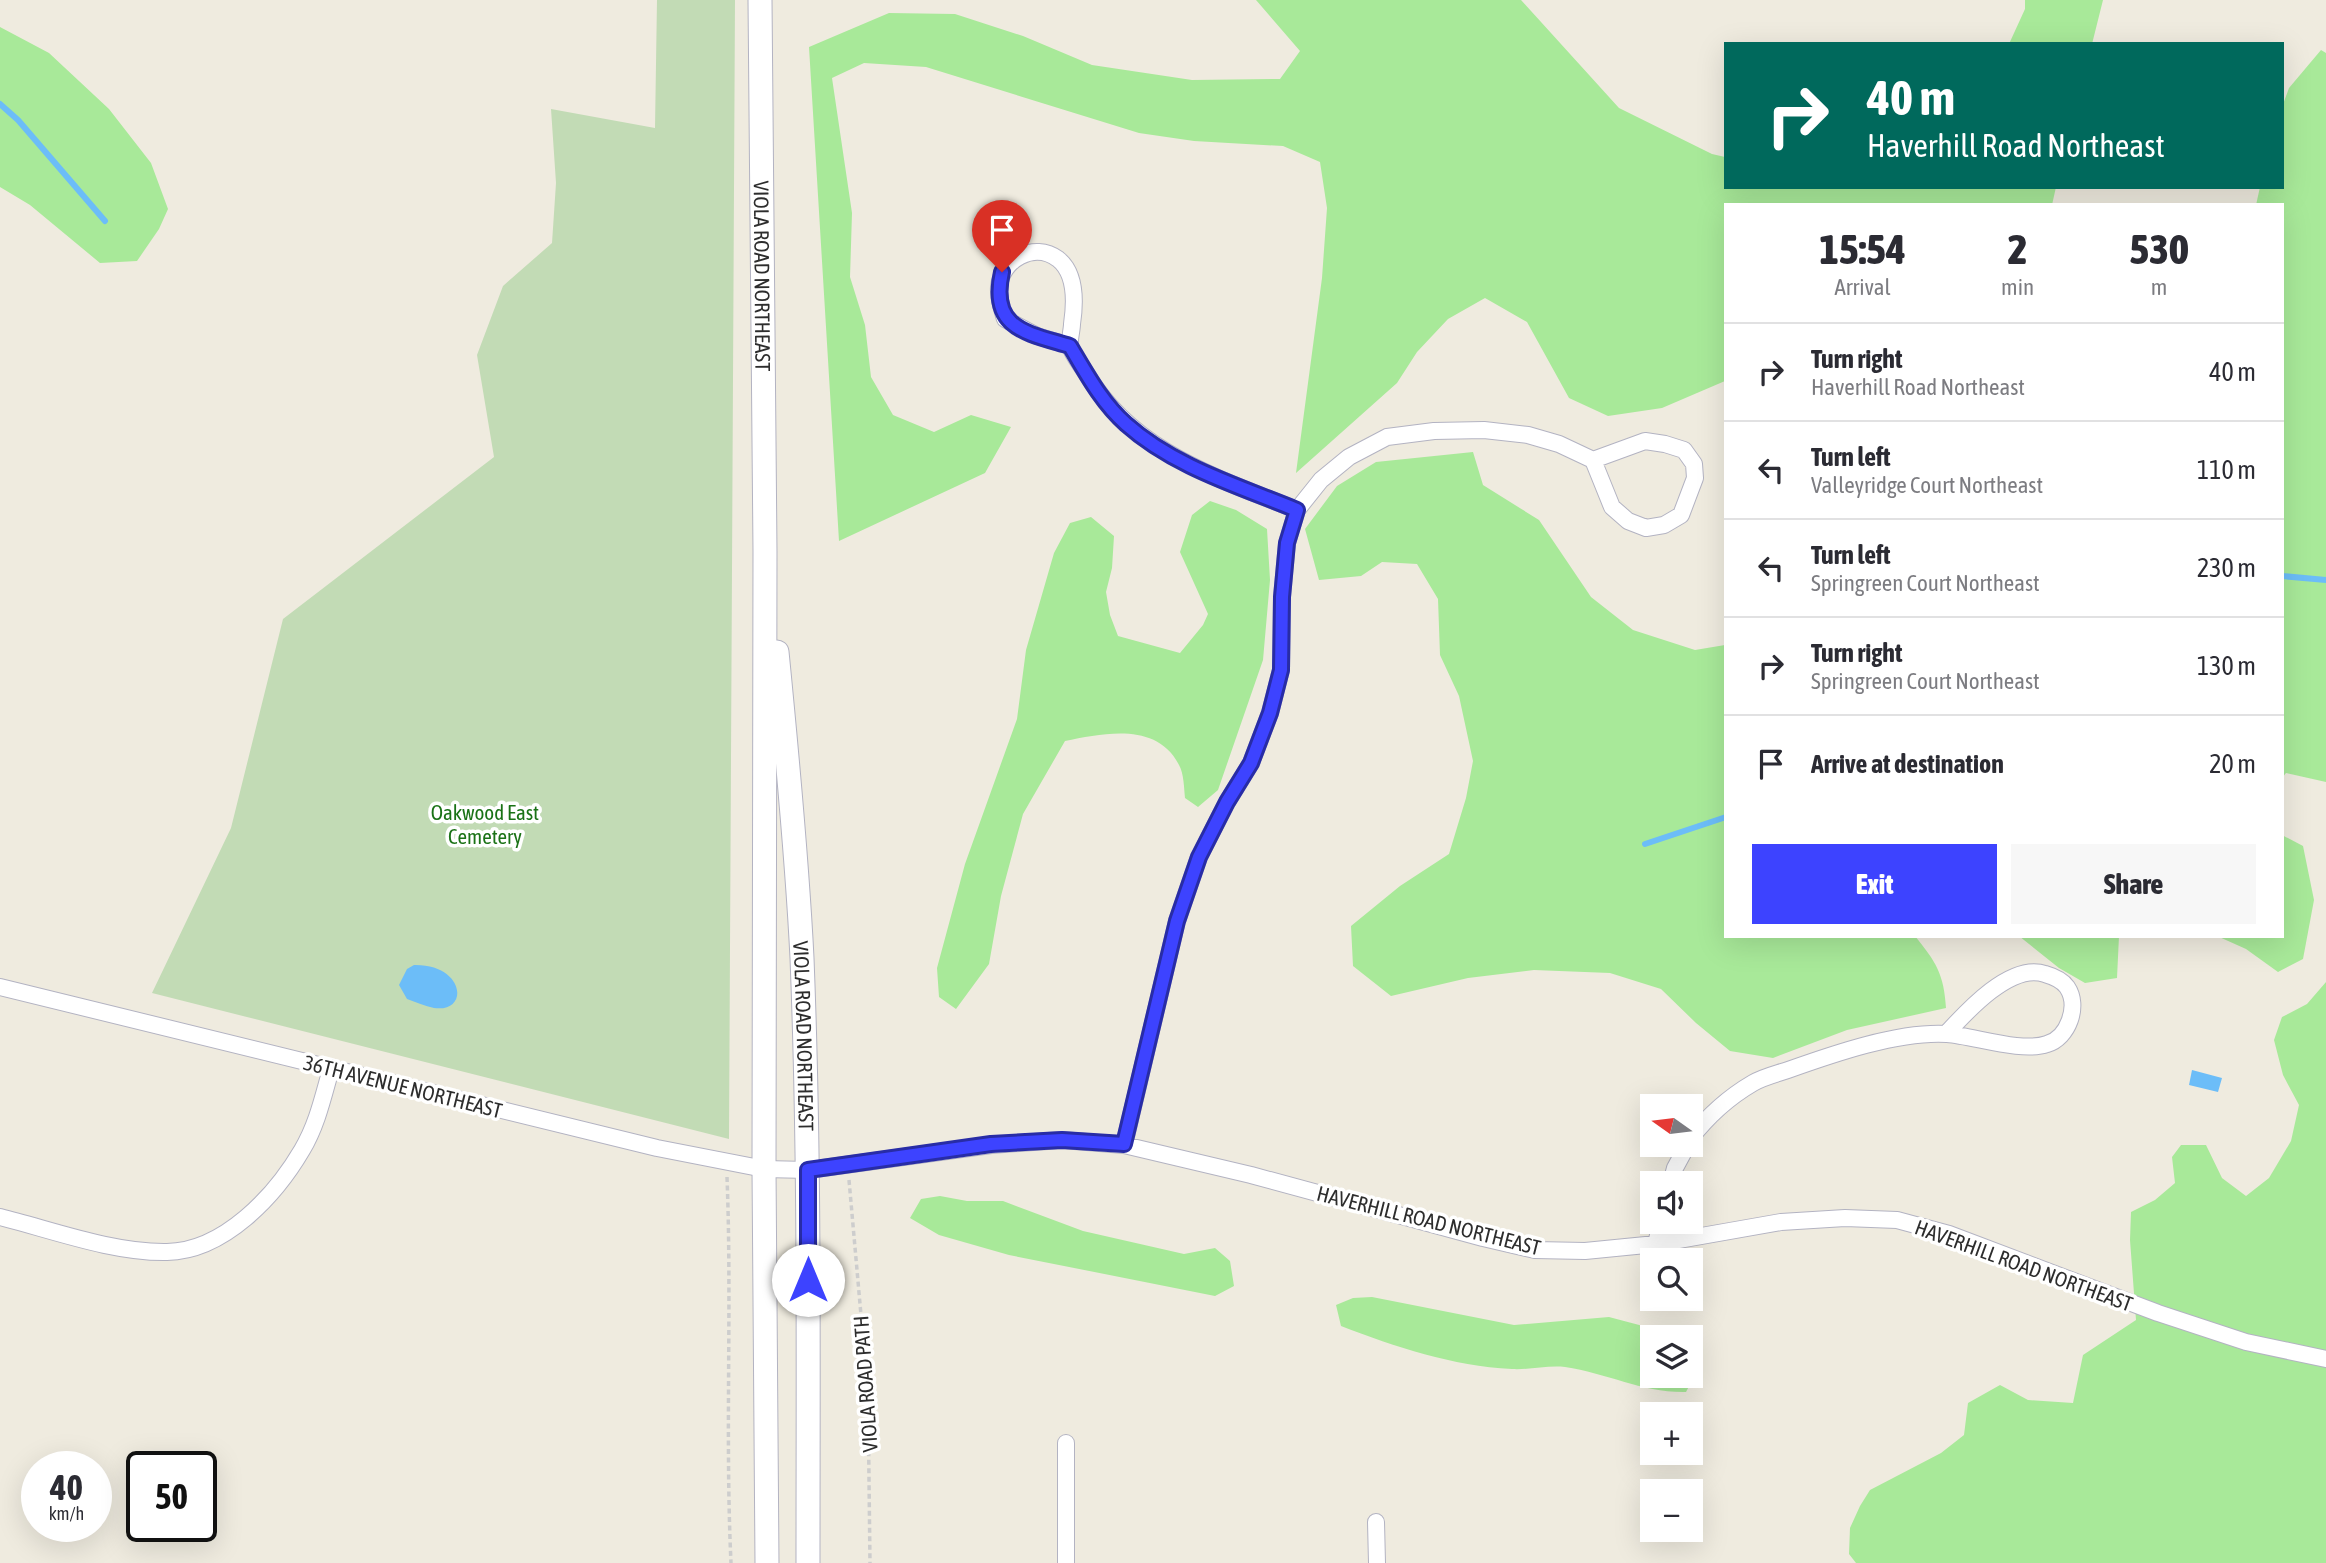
<!DOCTYPE html>
<html lang="en">
<head>
<meta charset="utf-8">
<style>
  body { margin:0; font-family:"Asap Condensed",sans-serif; background:#f7f7f7; color:#2b2b33; height:100vh; display:flex; flex-direction:column; font-size:26px; white-space:nowrap }
  * { box-sizing:border-box; margin:0 }
  p { font-size:23px; color:#7c7c81 }
  .icon { flex:none; width:38px; height:38px; fill:none; stroke:currentColor; stroke-width:2; stroke-linecap:round; stroke-linejoin:round }
  .map { position:relative; flex:1; overflow:hidden }
  .side { position:absolute; left:1724px; top:203px; width:560px; height:735px; display:flex; flex-direction:column; background:#fff; border-radius:0px; box-shadow:0 7px 28px #0002 }
  .side>* { flex:none }
  .banner { position:absolute; left:1724px; top:42px; width:560px; height:147px; border-radius:0px; box-shadow:0 7px 28px #0002; background:#00695c; color:#fff; overflow:hidden }
  .needle { width:46px; rotate:284deg }
  .buttons { position:absolute; left:1640px; top:1094px; display:grid; gap:14px }
  .buttons a { display:grid; place-items:center; width:63px; height:63px; border-radius:0px; background:#fff; box-shadow:0 7px 28px #0002; font-size:35px }
  .speed { position:absolute; left:21px; top:1451px; display:flex; gap:14px; font-size:35px; font-weight:700; text-align:center }
  .speed>* { display:grid; place-content:center; width:91px; height:91px; border-radius:50%; background:#fff; box-shadow:0 7px 28px #0002; line-height:1 }
  .speed small { font-size:18px; font-weight:400 }
  .speed .limit { border:4px solid #111; border-radius:10px; background:#fff; color:#111 }
  .pin { position:absolute; display:grid; place-items:center; width:60px; height:60px; color:#fff; margin:-72px -30px; border-radius:50% 50% 50% 0; rotate:-45deg; box-shadow:0 0 7px #0007 }
  .pin .icon { rotate:45deg }
  .me { position:absolute; width:77px; margin:-38px; rotate:0deg; stroke-linejoin:round; filter:drop-shadow(0 0 5px #0008) }
  .turn { display:flex; align-items:center; gap:24px; height:147px; padding:0 28px; font-size:32px }
  .turn .icon { width:91px; height:91px; stroke-width:2.5 }
  .turn b { display:block; font-size:49px; line-height:60px }
  .eta { display:flex; justify-content:space-evenly; align-items:center; height:119px; text-align:center }
  .eta b { font-size:42px; font-weight:800; line-height:49px }
  .primary-button { display:flex; gap:14px; margin-top:auto; padding:14px 28px }
  .primary-button a { flex:1; height:80px; border-radius:0px; background:#3d43ff; color:#fff; font-size:28px; font-weight:800; line-height:80px; text-align:center }
  .primary-button a+a { background:#f7f7f7; color:#2b2b33 }
  ul { padding:0; list-style:none }
  li { display:flex; align-items:center; gap:21px; height:98px; padding:0 28px; border-top:2px solid #e1e1e2 }
  li div { flex:1 }
  li b { display:block; font-size:26px }
  li em { font-style:normal }
  .map>svg:first-child { display:block }
</style>
</head>
<body>
<div class="map">
<svg width="2326" height="1563" viewBox="0 0 2326 1563">
  <rect width="100%" height="100%" fill="#efebdf"/>
  <path fill="#a8e999" d="M1256 0H1521L1619 108 1712 154 1725 157 1726 187H2056L2052 205H1726L1725 381 1662 408 1608 416 1569 398 1527 322 1485 298 1448 319 1417 352 1397 383 1296 473 1322 278 1327 208 1320 162 1283 146 1194 141 1139 133 926 67 864 63 832 78 852 213 850 277 865 325 871 377 893 415 934 432 971 415 1011 427 985 473 839 541 809 47 889 13 955 14 1023 36 1092 65 1192 80 1280 79 1300 51Z
    M2025 0H2103L2092 44H2009L2025 9Z
    M0 27 49 53 109 109 151 163 168 209 159 229 137 261 100 263 30 205 0 187Z
    M2321 50 2326 53V782L2286 773 2282 778V205H2256L2260 187H2282V107L2289 88Z
    M1473 452 1483 485 1539 520 1591 597 1633 630 1695 650 1725 645 1726 936H1915C1936 962 1944 974 1946 1008L1847 1030 1773 1058 1730 1051 1696 1023 1661 989 1610 973 1534 970 1468 978 1391 996 1353 966 1351 926 1400 886 1449 854 1466 798 1473 761 1459 696 1440 655 1438 599 1417 564 1382 562 1361 576 1319 580 1305 529 1337 486 1376 462Z
    M1210 501 1236 510 1267 529 1270 580 1263 660 1218 790 1198 807 1185 798C1184 788 1184 774 1179 765 1157 722 1105 733 1065 741L1023 814 1001 896 989 964 956 1009 939 997 937 968 965 864 1017 719 1026 650 1054 553 1070 523 1091 517 1114 536 1112 568 1106 592 1110 615 1118 636 1180 653 1203 625 1208 614 1180 552 1192 515Z
    M2282 835 2303 846 2314 900 2303 959 2278 972 2246 949 2217 936H2282Z
    M2019 936H2119L2117 978 2085 983 2059 968Z
    M2326 982V1563H1856L1849 1554 1850 1528 1860 1506 1870 1490 1941 1453 1964 1435 1968 1403 2000 1385 2028 1400 2073 1403 2083 1355 2136 1320 2130 1240 2131 1212 2155 1200 2175 1183 2172 1157 2181 1145H2206L2222 1178 2246 1196 2269 1178 2291 1141 2299 1105 2283 1075 2274 1040 2282 1017 2307 1004Z
    M940 1196 967 1201H1003L1083 1231 1184 1254 1215 1248 1230 1261 1234 1286 1215 1296 1009 1255 939 1235 910 1218 921 1199Z
    M1372 1297 1514 1325 1609 1317 1658 1330 1666 1337H1652V1376H1690L1691 1361 1695 1375 1686 1392C1643 1393 1607 1373 1565 1367 1548 1365 1529 1370 1512 1369 1452 1366 1396 1347 1341 1326L1336 1305 1353 1298Z"/>
  <path fill="#c2dbb5" d="M657 0H735L729 1139 152 993 231 828 283 619 494 457 477 355 503 286 552 243 556 183 551 109 655 128Z"/>
  <path fill="#6cbdf8" d="M414 965C465 964 470 1013 434 1008 425 1006 416 1002 407 999L399 985 407 969Z
    M2192 1070 2222 1078 2218 1092 2189 1085Z"/>
  <g fill="none" stroke-linecap="round" stroke-linejoin="round">
    <path stroke="#6cbdf8" stroke-width="6" d="M0 104 18 120 105 221
      M2282 576 2326 580
      M1645 844 1726 817"/>
    <g stroke="#b3b3c2" stroke-width="18">
      <path id="street" d="M1070 346 1037 336 1005 319C1002 309 998 298 999 287 1001 260 1034 241 1058 259 1077 274 1075 304 1072 324 1072 330 1069 340 1070 346 1072 354 1082 366 1086 373 1132 452 1218 478 1297 510
        M0 987 657 1148 764 1169 808 1170 991 1145 1062 1140 1124 1145 1251 1175 1483 1238 1535 1250 1585 1251 1656 1244 1781 1222 1845 1218 1897 1220 1949 1234 2158 1313 2246 1342 2326 1359
        M1690 1139C1707 1117 1729 1097 1753 1083 1763 1077 1776 1074 1788 1070 1833 1054 1899 1031 1947 1034 1974 1036 2022 1053 2047 1044 2068 1038 2080 1006 2067 987 2062 980 2052 976 2045 974 2011 962 1966 1012 1946 1034
        M1124 1145 1177 921 1199 857 1227 802 1251 763 1270 713 1281 670 1282 597 1287 543 1297 510 1321 480 1349 457 1387 437 1434 431 1484 430 1528 435 1559 444 1593 460 1612 507 1628 521 1646 528 1664 525 1681 515 1695 478 1694 464 1684 450 1665 444 1645 441 1593 460
        M1671 1183 1675 1168 1688 1144
        M0 1217C52 1230 113 1253 167 1252 224 1251 275 1196 302 1150 317 1125 323 1097 331 1069
        M1656 1244 1661 1222
        M1376 1522 1377 1563
        M1066 1563V1443"/>
    </g>
    <g stroke="#b3b3c2" stroke-width="25">
      <g id="secondary">
        <path id="s1" d="M760 0 765 551 764 1169 767 1563"/>
        <path id="s2" d="M777 652C787 753 797 857 802 958 810 1160 808 1361 808 1563"/>
      </g>
    </g>
    <path stroke="#cdcdcd" stroke-width="3.5" stroke-dasharray="5 3.5" stroke-linecap="butt" d="M727 1177C732 1306 725 1434 731 1563
      M849 1180 868 1394 870 1563"/>
    <use href="#street" stroke="#fff" stroke-width="16"/>
    <use href="#secondary" stroke="#fff" stroke-width="23"/>
  </g>
  <g fill="none" stroke-linecap="round" stroke-linejoin="round">
    <g stroke="#282ca6" stroke-width="18">
      <path id="route" d="M808 1280V1170L991 1144 1062 1140 1124 1144 1177 921 1199 857 1227 802 1251 763 1270 713 1281 670 1282 597 1287 543 1297 510C1239 486 1174 467 1126 424 1102 403 1086 373 1070 346 1027 333 989 329 1002 272"/>
    </g>
    <use href="#route" stroke="#3d43ff" stroke-width="12"/>
  </g>
  <g text-anchor="middle" dominant-baseline="central" stroke-width="7" stroke-linejoin="round" paint-order="stroke">
    <g font-size="21" fill="#2d2d2d" stroke="#fff">
      <text stroke="none"><textPath href="#s1" startOffset="276">VIOLA ROAD NORTHEAST</textPath></text>
      <text stroke="none"><textPath href="#s2" startOffset="385">VIOLA ROAD NORTHEAST</textPath></text>
      <text transform="translate(403 1086) rotate(14)">36TH AVENUE NORTHEAST</text>
      <text transform="translate(1429 1220) rotate(14)">HAVERHILL ROAD NORTHEAST</text>
      <text transform="translate(2024 1265) rotate(20)">HAVERHILL ROAD NORTHEAST</text>
      <text transform="translate(865 1384) rotate(-94)">VIOLA ROAD PATH</text>
    </g>
    <g font-size="21" fill="#1a7216" stroke="#fff">
      <text x="485" y="812">Oakwood East<tspan x="485" dy="24">Cemetery</tspan></text>
    </g>
  </g>
</svg>
<div class="buttons">
<a><svg class="needle" viewBox="-14 -14 28 28"><path d="M0-13l5 13h-10z" fill="#e53935"/><path d="M0 13l5-13h-10z" fill="#7c7c81"/></svg></a>
<a><svg class="icon" aria-label="sound" viewBox="0 0 24 24"><path d="M4 9h4l5-4v14l-5-4H4zM17 9q2 3 0 6"/></svg></a>
<a><svg class="icon" aria-label="search" viewBox="0 0 24 24"><circle cx="10" cy="10" r="6"/><path d="M15 15l6 6"/></svg></a>
<a><svg class="icon" aria-label="layers" viewBox="0 0 24 24"><path d="M12 4l9 5-9 5-9-5zM3 14l9 5 9-5"/></svg></a>
<a>+</a>
<a>−</a>
</div>
<div class="speed"><div>40<small>km/h</small></div><div class="limit">50</div></div>
<div class="pin" style="left:1002px;top:272px;background:#d93025"><svg class="icon" aria-label="arrive" viewBox="0 0 24 24"><path d="M6 21V4h12l-3 4 3 4H6"/></svg></div>
<svg class="me" style="left:808px;top:1280px" viewBox="-20 -20 40 40"><circle r="19" fill="#fff"/><path d="M0-13L10 11 0 6-10 11z" fill="#3d43ff"/></svg>
<div class="banner">
<div class="turn"><svg class="icon" aria-label="right" viewBox="0 0 24 24"><path d="M7 20v-9h11M14 6l5 5-5 5"/></svg><div><b>40 m</b>Haverhill Road Northeast</div></div>
</div>
<section class="side">
<div class="eta">
<div><b>15:54</b><p>Arrival</p></div>
<div><b>2</b><p>min</p></div>
<div><b>530</b><p>m</p></div>
</div>
<ul>
<li><svg class="icon" aria-label="right" viewBox="0 0 24 24"><path d="M7 20v-9h11M14 6l5 5-5 5"/></svg><div><b>Turn right</b><p>Haverhill Road Northeast</p></div><em>40 m</em></li>
<li><svg class="icon" aria-label="left" viewBox="0 0 24 24"><path d="M17 20v-9H6M10 6l-5 5 5 5"/></svg><div><b>Turn left</b><p>Valleyridge Court Northeast</p></div><em>110 m</em></li>
<li><svg class="icon" aria-label="left" viewBox="0 0 24 24"><path d="M17 20v-9H6M10 6l-5 5 5 5"/></svg><div><b>Turn left</b><p>Springreen Court Northeast</p></div><em>230 m</em></li>
<li><svg class="icon" aria-label="right" viewBox="0 0 24 24"><path d="M7 20v-9h11M14 6l5 5-5 5"/></svg><div><b>Turn right</b><p>Springreen Court Northeast</p></div><em>130 m</em></li>
<li><svg class="icon" aria-label="arrive" viewBox="0 0 24 24"><path d="M6 21V4h12l-3 4 3 4H6"/></svg><div><b>Arrive at destination</b></div><em>20 m</em></li>
</ul>
<div class="primary-button"><a>Exit</a><a>Share</a></div>
</section>
</div>
</body>
</html>
